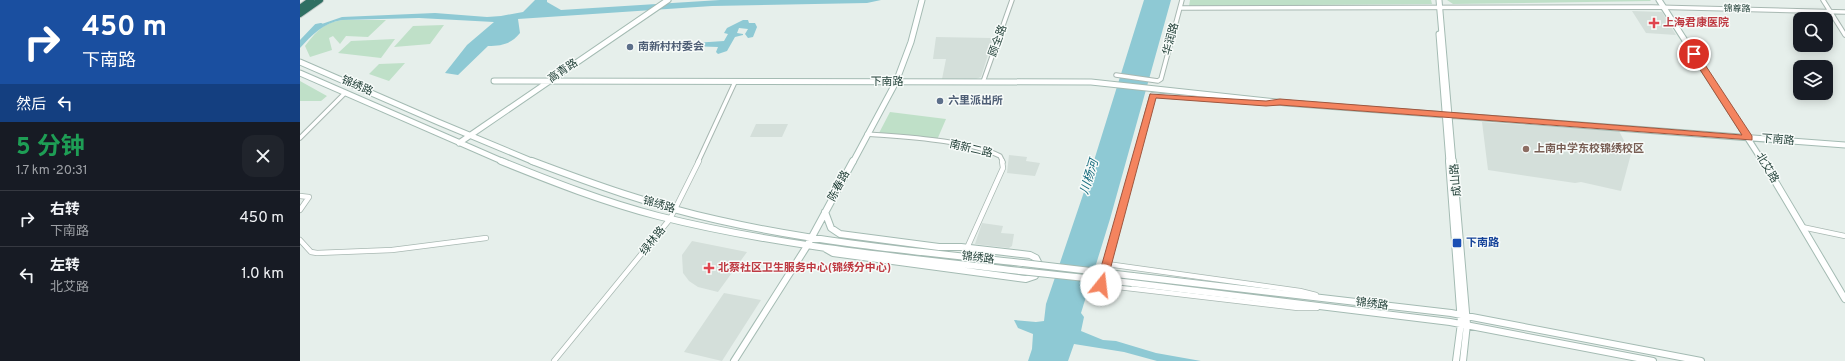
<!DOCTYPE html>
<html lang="zh">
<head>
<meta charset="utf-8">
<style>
  body { margin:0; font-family:Overpass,"Noto Sans SC",sans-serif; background:#20242c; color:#f1f3f6; height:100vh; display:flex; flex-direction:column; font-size:15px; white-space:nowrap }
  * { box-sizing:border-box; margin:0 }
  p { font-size:13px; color:#9ea1a6 }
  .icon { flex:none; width:22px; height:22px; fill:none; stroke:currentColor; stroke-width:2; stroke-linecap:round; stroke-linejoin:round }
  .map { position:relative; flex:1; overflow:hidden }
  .details { display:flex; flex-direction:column; background:#171b24; width:300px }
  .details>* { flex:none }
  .guide { background:#1a4fa0; color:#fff; overflow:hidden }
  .controls { position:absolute; left:1493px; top:12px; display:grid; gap:8px }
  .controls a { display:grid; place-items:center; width:40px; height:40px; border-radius:8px; background:#171b24; box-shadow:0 2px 10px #0003; font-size:20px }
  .pin { position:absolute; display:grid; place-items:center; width:34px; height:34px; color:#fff; margin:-17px; border:2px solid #fff; border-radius:50%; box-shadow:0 1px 4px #0007 }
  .me { position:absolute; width:44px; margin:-22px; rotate:16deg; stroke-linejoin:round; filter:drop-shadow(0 0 3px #0008) }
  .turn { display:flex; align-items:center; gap:14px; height:84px; padding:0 16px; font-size:18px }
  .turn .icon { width:52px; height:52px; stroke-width:2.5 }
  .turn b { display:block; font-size:28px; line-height:34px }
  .then { display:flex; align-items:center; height:38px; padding:0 16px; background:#0003; gap:8px; font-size:15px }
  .round { display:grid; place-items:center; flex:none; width:42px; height:42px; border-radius:12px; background:#20242c }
  .summary { display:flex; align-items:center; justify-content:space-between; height:68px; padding:0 16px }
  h1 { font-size:24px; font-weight:700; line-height:30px; color:#1e9e55 }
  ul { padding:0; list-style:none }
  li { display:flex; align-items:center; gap:12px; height:56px; padding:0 16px; border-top:1px solid #363941 }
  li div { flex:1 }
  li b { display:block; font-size:15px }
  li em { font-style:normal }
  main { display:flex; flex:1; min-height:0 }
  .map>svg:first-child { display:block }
</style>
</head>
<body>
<main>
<section class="details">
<div class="guide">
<div class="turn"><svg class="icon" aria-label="right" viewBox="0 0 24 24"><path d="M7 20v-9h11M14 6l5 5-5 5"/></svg><div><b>450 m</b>下南路</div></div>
<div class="then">然后<svg class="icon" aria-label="left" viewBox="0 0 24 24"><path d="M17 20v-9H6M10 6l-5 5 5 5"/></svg></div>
</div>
<div class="summary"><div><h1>5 分钟</h1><p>1.7 km · 20:31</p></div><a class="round"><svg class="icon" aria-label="close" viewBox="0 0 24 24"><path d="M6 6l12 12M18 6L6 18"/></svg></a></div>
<ul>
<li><svg class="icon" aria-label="right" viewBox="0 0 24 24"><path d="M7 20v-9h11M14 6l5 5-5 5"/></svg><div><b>右转</b><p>下南路</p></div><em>450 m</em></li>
<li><svg class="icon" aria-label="left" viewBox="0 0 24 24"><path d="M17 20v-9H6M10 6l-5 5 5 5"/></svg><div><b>左转</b><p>北艾路</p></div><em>1.0 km</em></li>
</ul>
</section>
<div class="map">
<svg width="1545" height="361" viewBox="0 0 1545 361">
  <rect width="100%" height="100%" fill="#e6efeb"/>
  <path fill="#d4dfda" d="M1332 11 1362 12 1376 35 1346 33Z
    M636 37 691 38 693 39 681 77 676 79H642L646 59H633Z
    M1182 122 1319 131 1331 154 1321 191 1281 182 1275 183 1188 170Z
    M456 124H488L482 137H450Z
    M709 155 727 157 726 161 740 163 735 176 707 173Z
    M682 223 703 226 701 233 714 234 712 246 709 248 675 244Z
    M392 241 447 252 418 292 398 287 389 281 383 273 382 255Z
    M424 293 461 300 422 361 384 352Z"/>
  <path fill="#bfe0c8" d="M890 0H1131L1132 4 889 6Z
    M1147 0H1350L1351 1 1153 4Z
    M42 20H86L68 37 46 36 40 44 33 36 29 38 32 50 10 57 5 46C16 32 23 23 42 20Z
    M144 25 130 44 94 47 113 26Z
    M95 39 81 58 38 53 51 41Z
    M105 63 89 81 69 74 79 64Z
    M0 81 27 96 21 101H0Z
    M590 112 646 119 637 140 579 133Z"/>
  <path fill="#8ec9d4" d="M235 0H247V2L261 10 420 0H581L567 3 412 6 218 19 220 33C211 44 202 46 188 46L158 75 145 73 167 45 194 22 119 18 42 20C23 23 12 35 0 48V43L16 26 42 17 135 13 187 17 201 16 223 12Z
    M844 0H871L810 219 781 313 784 317 781 331 803 340 816 341 856 353 901 361H857L824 352 774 344 768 361H728L732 349 733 334 718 328 714 320 736 322 744 321 746 304 787 183Z
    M443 20H448L449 23H455L457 27 453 37 448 38 445 34 448 29 439 28 437 33 443 34V35L435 37 427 51 418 54 416 52 418 47 388 46 394 43 424 41 428 34 424 33 427 28Z"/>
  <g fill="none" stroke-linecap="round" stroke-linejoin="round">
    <path stroke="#8ec9d4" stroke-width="4" d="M0 43 16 26 21 25"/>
    <g stroke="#a8b8b2" stroke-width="5.5">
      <path id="street-far1" d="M1523 0 1545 35
        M880 8 1352 7 1545 12
        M816 75 858 81 861 79 882 0
        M683 82 712 0
        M567 134C604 137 668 140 700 156L703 162
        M0 138 45 93
        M398 162 435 82
        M834 162 852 95 972 103"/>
    </g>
    <g stroke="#a8b8b2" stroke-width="6">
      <path id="street" d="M834 161 801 285 998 308H1017
        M0 196 9 197 0 210
        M1502 227 1545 236
        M0 240 11 252 17 253 92 250 186 238
        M667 248 703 168 702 161
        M807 264 1000 291 1016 295
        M254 361 370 219 399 161"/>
    </g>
    <g stroke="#a4bbb3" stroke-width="7">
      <path id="secondary-far1" d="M1139 0 1153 162
        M1359 0 1463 162
        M1139 34 1149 162
        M0 62 138 122 234 162
        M0 73 204 162
        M194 81 791 82 986 103 1545 145
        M159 143 368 0
        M553 162 596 82 611 42 622 0"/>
    </g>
    <g stroke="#a4bbb3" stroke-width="8">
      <path id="secondary" d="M201 161C253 182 304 202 358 216 477 246 599 257 720 271
        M232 161C293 184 354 206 418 220 519 243 621 252 723 263
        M1149 161 1161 323 1156 361
        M1153 161 1167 324 1163 361
        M1463 161 1545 299
        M525 212 531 228 540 234 639 247H661L730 255 736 258 740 266 735 276 726 279 533 253 526 249
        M833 276 1151 313 1401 361
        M832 283 1150 322 1353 361
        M434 361 507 246 553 161"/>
    </g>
    <g stroke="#c2cac8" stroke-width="8">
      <path id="highway" d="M0 8 11 0
        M0 14 20 0"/>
    </g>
    <use href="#street-far1" stroke="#fff" stroke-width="3.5"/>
    <use href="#street" stroke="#fff" stroke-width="4.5"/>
    <use href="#secondary-far1" stroke="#fff" stroke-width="5"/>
    <use href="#secondary" stroke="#fff" stroke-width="6"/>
    <use href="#highway" stroke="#2f6f62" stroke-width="6"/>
    <g stroke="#a4bbb3" stroke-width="8" stroke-linecap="butt">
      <path id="secondary-bridge" d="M723 263 833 276
        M720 271 832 283"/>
    </g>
    <use href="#secondary-bridge" stroke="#fff" stroke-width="6"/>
  </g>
  <path fill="#f4845f" stroke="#9f563e" d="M1394 51 1398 54 1452 136V140L980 105 966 106 856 98 806 285 805 288H798L796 285 850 94 966 101 980 99 1442 135 1390 54Z"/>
  <g fill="#e0444e" stroke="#f7fbf9" stroke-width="1.5">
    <path d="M1352 17h4v4h4v4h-4v4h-4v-4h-4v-4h4z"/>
    <path d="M407 262h4v4h4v4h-4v4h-4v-4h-4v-4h4z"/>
  </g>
  <g fill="#5c6f8a" stroke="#f7fbf9" stroke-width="1.5">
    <circle cx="330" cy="47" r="4"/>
    <circle cx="640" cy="101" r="4"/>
  </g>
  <circle fill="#8d6e63" stroke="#f7fbf9" stroke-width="1.5" cx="1226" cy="149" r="4"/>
  <rect fill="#1a4fb4" stroke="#f7fbf9" stroke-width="1.5" x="1152" y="238" width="10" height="10" rx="2"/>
  <g text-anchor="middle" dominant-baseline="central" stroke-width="3" stroke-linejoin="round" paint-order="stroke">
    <g font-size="9" fill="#24423a" stroke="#f7fbf9">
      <text transform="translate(1437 9) rotate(1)">锦尊路</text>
    </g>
    <g font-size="11" font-weight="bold" fill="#be3a42" stroke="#f7fbf9" text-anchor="start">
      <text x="1363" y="23">上海君康医院</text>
      <text x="418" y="268">北蔡社区卫生服务中心(锦绣分中心)</text>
    </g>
    <g font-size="11" fill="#24423a" stroke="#f7fbf9">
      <text transform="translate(871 39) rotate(-75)">华润路</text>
      <text transform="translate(698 41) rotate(-70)">顾全路</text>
      <text transform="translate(263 71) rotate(-34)">高青路</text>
      <text x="587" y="82">下南路</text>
      <text transform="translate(57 86) rotate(23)">锦绣路</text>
      <text transform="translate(1478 140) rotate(4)">下南路</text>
      <text transform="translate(671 149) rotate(13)">南新二路</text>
      <text transform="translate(1467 168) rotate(59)">北艾路</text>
      <text transform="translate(1156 180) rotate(-95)">成山路</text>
      <text transform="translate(539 186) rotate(-62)">陈春路</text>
      <text transform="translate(359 205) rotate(16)">锦绣路</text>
      <text transform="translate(353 241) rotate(-51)">绿林路</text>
      <text transform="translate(678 258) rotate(7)">锦绣路</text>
      <text transform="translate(1072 304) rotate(7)">锦绣路</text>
    </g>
    <g font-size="11" font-weight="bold" fill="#4e5e75" stroke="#f7fbf9" text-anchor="start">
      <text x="338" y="47">南新村村委会</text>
      <text x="648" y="101">六里派出所</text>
    </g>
    <g font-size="11" font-weight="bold" fill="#785e54" stroke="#f7fbf9" text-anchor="start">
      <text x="1234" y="149">上南中学东校锦绣校区</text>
    </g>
    <g font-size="11" font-weight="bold" fill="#164399" stroke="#f7fbf9" text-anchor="start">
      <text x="1166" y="243">下南路</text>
    </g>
    <g font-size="12" font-style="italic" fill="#1c6f80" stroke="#f7fbf9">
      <text transform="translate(790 177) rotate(-73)">川杨河</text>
    </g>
  </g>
</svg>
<div class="controls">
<a><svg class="icon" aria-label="search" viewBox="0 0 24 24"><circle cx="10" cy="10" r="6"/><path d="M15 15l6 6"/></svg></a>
<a><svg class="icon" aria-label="layers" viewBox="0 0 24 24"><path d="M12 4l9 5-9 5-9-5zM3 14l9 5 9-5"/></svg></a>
</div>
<div class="pin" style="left:1394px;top:54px;background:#d93025"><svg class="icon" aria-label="arrive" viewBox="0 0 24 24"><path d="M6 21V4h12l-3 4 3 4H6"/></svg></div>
<svg class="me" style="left:801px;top:285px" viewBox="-20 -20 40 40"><circle r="19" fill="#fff"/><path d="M0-13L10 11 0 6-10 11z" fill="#f4845f"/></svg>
</div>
</main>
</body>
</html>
